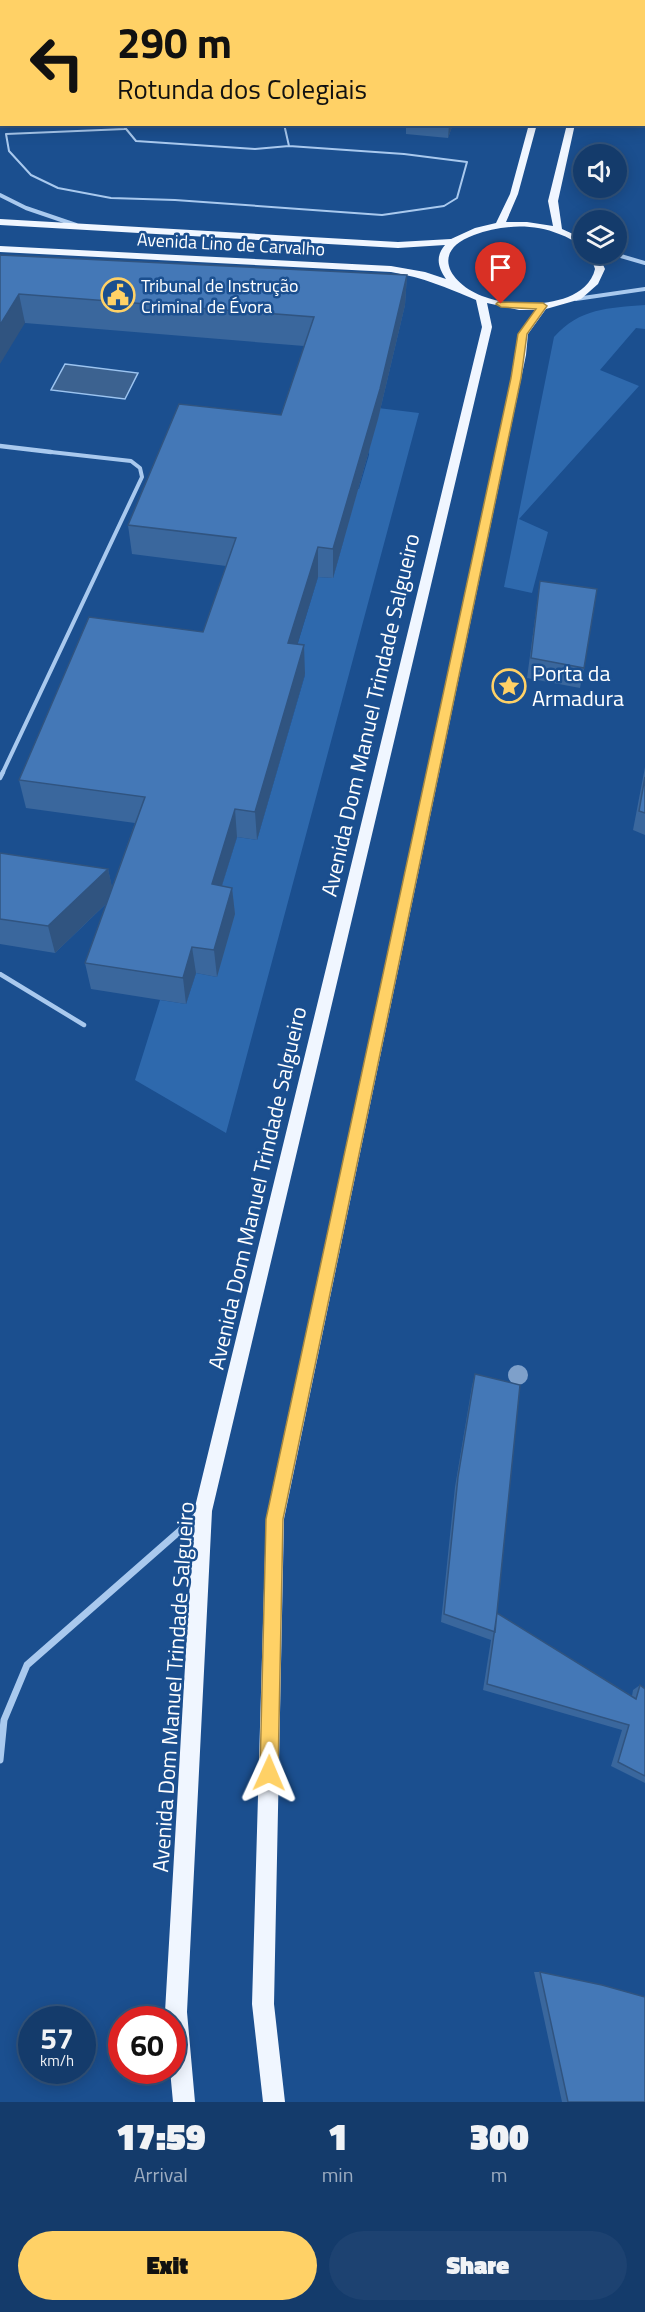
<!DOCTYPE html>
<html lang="en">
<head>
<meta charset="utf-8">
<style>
  body { margin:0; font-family:"Titillium Web",sans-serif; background:#1d4271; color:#f1f3f6; height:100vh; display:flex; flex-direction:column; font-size:22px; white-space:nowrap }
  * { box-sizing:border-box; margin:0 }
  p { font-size:20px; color:#9dadc1 }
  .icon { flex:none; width:33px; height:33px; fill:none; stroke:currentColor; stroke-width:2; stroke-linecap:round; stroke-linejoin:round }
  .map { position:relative; height:2102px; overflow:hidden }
  .sheet { display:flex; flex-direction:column; background:#143b6b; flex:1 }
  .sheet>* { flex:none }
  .top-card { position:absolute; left:0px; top:0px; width:645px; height:126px; box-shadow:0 3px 15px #0003,0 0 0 2px #33557e; background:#ffd166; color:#111; overflow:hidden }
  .buttons { position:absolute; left:573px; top:144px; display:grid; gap:12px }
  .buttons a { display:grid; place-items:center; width:54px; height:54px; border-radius:50%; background:#143b6b; box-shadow:0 3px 15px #0003,0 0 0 2px #33557e; font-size:30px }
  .speed { position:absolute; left:18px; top:2006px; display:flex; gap:12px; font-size:30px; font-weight:700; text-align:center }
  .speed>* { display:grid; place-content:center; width:78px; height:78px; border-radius:50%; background:#143b6b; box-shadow:0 3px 15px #0003,0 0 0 2px #33557e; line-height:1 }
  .speed small { font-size:15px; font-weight:400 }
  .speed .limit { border:9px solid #d22; background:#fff; color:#111 }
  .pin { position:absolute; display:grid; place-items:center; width:51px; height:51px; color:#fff; margin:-62px -26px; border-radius:50% 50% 50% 0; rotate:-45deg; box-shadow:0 0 6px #0007 }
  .pin .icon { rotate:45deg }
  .me { position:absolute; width:66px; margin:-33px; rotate:1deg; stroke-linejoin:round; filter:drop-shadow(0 0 4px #0008) }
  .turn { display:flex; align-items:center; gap:21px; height:126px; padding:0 18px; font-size:27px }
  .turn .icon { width:78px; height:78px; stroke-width:2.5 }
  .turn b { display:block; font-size:42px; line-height:51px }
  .eta { display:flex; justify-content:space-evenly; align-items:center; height:102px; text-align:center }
  .eta b { font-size:36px; font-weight:800; line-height:42px }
  .primary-button { display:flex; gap:12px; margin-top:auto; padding:12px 18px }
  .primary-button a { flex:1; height:69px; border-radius:36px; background:#ffd166; color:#111; font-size:24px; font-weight:800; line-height:69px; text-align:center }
  .primary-button a+a { background:#1d4271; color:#f1f3f6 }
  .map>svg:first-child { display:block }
</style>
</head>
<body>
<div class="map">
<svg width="645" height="2102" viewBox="0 0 645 2102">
  <rect width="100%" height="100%" fill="#1b4f8f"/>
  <path fill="#2e69ad" d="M645 305V329L636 328 600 370 639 386 519 519 548 532 532 593 504 587 554 337C580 308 608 308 645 305Z
    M370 407 419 413 226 1133 135 1080 160 1000 186 1004 196 973 217 977 214 911 237 837 257 840 305 675 289 672 318 577 333 578 344 539 345 488 359 489 369 455Z"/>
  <path fill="#3c6290" stroke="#9cc4f0" stroke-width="1.5" d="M65 364 138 373 125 399 51 390Z"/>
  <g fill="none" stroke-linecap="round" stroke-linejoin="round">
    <path stroke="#a9c9ee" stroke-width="2" d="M122 124 136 141 255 149 289 146 404 154 467 162 457 198 444 206 382 215 175 200 111 198 58 188 31 175 9 151 6 134 125 129
      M284 124 289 146"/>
    <path stroke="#a9c9ee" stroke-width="4" d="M2 774 142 477 140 468 131 461 51 452"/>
    <path stroke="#a9c9ee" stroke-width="4.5" d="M0 778 3 772
      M0 974 84 1025"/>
    <path stroke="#a9c9ee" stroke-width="7" d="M0 1760 4 1720 27 1665 199 1514"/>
    <path stroke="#a9c9ee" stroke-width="4" d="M0 195 26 208 76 225
      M614 254 645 263
      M576 299 645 289"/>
    <path stroke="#a9c9ee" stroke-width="4.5" d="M0 446 51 452"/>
    <path fill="#f0f6ff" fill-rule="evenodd" d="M560 0H568L559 2Z
      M593 0H601V2H593Z
      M529 124H537L518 194 506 222H527L553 226 548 201 567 124H575L558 201 562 229 584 239V246C575 242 568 237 559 234 532 223 501 225 474 235 430 251 449 283 482 296 509 306 541 307 568 297 580 292 592 283 595 269L590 254H598L605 269 598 284 581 299 546 309 528 334 526 355 284 1519 274 2004 285 2102H263L252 2004 266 1519 516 355 518 334 536 310H519L487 303 492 327 212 1511 187 2012 195 2102H173L170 2070H172V2019H166L165 2012 194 1511 482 327 476 300C445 287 425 278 391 272L0 252V246L391 266 425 272 446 279C438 267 435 257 445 245L398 248 0 225V219L398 242 451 239 475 228 496 223 510 194Z"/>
  </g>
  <circle fill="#7ea0ca" cx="518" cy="1375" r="10"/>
  <path fill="#3a679d" d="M295 0H488L487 2H295Z
    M406 124H453L448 138 406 134Z
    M0 255 407 275 405 305 378 419 333 578 318 577 297 644 305 674 257 840 237 837 222 886 232 888 235 914 217 977 196 973 186 1004 91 989 85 963 107 903 55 953 0 944V853L108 869 112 888 135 823 26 808 19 780 203 632 226 566 132 554 128 525 281 415 304 346 25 323Z
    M540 581 584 668 580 688 527 678Z
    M645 767V835L633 830Z
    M475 1374 497 1615 632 1696 633 1690 640 1685 645 1689V1783L611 1766 622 1730 483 1690 491 1640 441 1622 455 1487 472 1386Z
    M534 1972H540L645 2102H562Z"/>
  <path fill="#305480" d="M475 0H488L487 2H474Z
    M449 124H453L448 138Z
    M407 275 405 305 378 419 333 578V549Z
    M19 294 25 323 0 364V325Z
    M318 547V577L289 672 288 643Z
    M304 645 305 674 257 840 255 812Z
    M235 809 237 837 214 911 212 884Z
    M108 869 114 896 55 953 48 926Z
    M232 888 235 914 217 977 214 950Z
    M192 947 196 973 186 1004 183 978Z"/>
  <path fill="#4478b7" stroke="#305480" stroke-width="1.5" d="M372 0H475L474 2H371Z
    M0 255 407 275 380 389 333 549 318 547 288 643 304 645 255 812 235 809 212 884 232 888 214 950 192 947 183 978 85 963 145 797 19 780 89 617 203 632 236 538 128 525 179 404 281 415 314 317 19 294 0 325Z
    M540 581 597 589 584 668 531 658Z
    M645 777V813L639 811Z
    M0 853 108 869 48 926 0 919Z
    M475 1374 520 1385 495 1632 444 1614 458 1477Z
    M497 1613 636 1699 640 1685 645 1689V1776L618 1762 629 1725 487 1684Z
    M540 1972 602 1985 645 1997V2102H568Z"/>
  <path fill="#ffd166" stroke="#a68842" stroke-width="1.5" d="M498 302 543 303 547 306 527 334 521 378 283 1519 278 1773 275 1779 269 1782 262 1779 260 1773 266 1519 511 378 518 334 536 309 501 307 496 304Z"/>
  <defs>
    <g id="civic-ring" transform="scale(1.725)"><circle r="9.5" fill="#1b4f8f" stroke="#ffd166" stroke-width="1.5"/><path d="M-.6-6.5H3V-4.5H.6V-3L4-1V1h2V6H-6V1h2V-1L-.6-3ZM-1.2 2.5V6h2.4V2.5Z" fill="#ffd166"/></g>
    <g id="sight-ring" transform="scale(1.725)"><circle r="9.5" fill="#1b4f8f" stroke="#ffd166" stroke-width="1.5"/><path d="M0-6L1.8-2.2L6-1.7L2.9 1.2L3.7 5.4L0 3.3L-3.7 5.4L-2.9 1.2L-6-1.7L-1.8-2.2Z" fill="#ffd166"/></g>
  </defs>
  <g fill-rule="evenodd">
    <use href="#civic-ring" x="118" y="295"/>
    <use href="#sight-ring" x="509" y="686"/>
  </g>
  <g text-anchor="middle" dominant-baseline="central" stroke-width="5" stroke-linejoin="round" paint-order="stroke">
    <g font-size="18" fill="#fff" stroke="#1b4f8f">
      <text transform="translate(231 244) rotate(3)">Avenida Lino de Carvalho</text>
    </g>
    <g font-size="18" fill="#fff" stroke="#1b4f8f" text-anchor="start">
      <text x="141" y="285">Tribunal de Instrução<tspan x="141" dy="21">Criminal de Évora</tspan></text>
    </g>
    <g font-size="22" fill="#fff" stroke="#1b4f8f" text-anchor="start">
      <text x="532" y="673">Porta da<tspan x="532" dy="25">Armadura</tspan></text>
    </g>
    <g font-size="22" fill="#fff" stroke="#1b4f8f">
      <text transform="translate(370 715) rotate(-77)">Avenida Dom Manuel Trindade Salgueiro</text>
      <text transform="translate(257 1188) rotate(-77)">Avenida Dom Manuel Trindade Salgueiro</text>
      <text transform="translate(173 1687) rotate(-86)">Avenida Dom Manuel Trindade Salgueiro</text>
    </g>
  </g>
</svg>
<div class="buttons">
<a><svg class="icon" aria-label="sound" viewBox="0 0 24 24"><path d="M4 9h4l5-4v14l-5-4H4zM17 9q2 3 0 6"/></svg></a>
<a><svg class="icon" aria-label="layers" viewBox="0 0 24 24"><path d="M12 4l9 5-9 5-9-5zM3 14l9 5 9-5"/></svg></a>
</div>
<div class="speed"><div>57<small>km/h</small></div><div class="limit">60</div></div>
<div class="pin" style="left:501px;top:304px;background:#d93025"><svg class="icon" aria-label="arrive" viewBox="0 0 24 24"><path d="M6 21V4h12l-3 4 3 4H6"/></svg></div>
<svg class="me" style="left:269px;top:1773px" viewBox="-20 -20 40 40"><path d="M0-17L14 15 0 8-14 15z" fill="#ffd166" stroke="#fff" stroke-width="4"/></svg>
<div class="top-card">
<div class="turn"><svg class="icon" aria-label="left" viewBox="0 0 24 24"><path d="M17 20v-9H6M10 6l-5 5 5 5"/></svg><div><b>290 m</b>Rotunda dos Colegiais</div></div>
</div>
</div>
<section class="sheet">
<div class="eta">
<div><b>17:59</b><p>Arrival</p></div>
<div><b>1</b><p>min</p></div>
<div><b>300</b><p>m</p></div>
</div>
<div class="primary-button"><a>Exit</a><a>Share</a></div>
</section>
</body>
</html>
